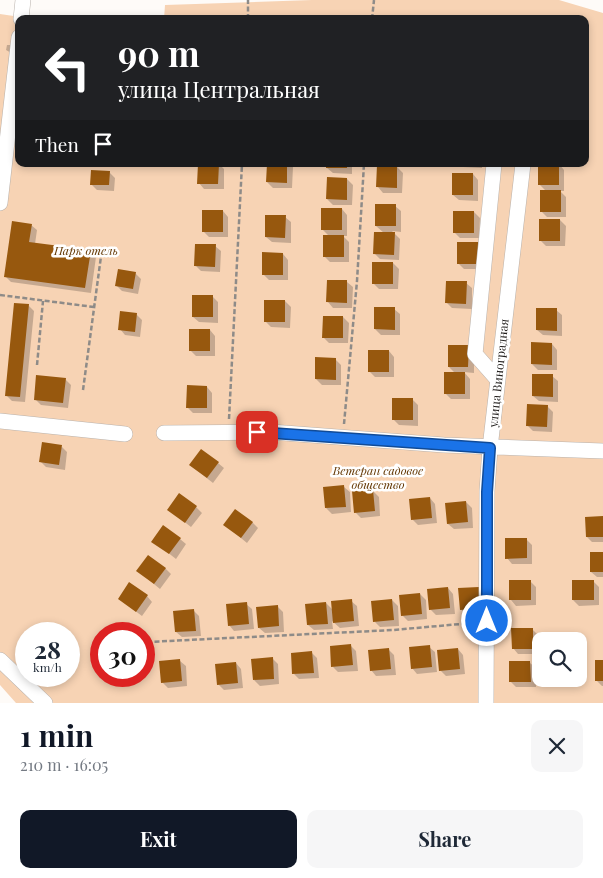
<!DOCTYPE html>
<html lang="en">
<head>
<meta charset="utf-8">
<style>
  body { margin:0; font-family:"Playfair Display",serif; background:#f6f6f7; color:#1f2937; height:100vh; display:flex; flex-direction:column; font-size:19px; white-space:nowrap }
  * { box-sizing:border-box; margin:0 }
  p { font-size:16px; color:#747a83 }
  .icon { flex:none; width:28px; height:28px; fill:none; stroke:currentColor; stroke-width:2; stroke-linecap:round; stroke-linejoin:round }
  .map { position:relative; height:703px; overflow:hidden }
  .drawer { display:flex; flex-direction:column; background:#fff; flex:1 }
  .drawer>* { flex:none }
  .hud { position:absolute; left:15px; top:15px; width:574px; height:152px; border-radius:10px; box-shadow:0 2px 8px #0003; background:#202124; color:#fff; overflow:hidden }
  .fabs { position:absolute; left:532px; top:632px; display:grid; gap:10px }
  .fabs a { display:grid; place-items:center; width:55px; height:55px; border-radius:10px; background:#fff; box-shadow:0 2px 8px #0003; font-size:25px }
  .speed { position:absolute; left:15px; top:622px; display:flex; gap:10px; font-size:25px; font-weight:700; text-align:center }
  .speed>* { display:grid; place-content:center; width:65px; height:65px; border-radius:50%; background:#fff; box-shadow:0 2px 8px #0003; line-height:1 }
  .speed small { font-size:12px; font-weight:400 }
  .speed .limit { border:8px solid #d22; background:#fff; color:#111 }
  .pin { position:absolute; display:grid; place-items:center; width:42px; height:42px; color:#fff; margin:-21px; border-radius:10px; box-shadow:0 2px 8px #0006 }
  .me { position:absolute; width:55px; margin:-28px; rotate:0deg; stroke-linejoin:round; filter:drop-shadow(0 0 4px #0008) }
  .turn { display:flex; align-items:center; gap:18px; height:105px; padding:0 20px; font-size:22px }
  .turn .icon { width:65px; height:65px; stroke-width:2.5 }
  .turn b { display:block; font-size:35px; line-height:42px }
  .then { display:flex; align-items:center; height:48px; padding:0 20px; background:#0003; gap:10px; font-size:19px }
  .round { display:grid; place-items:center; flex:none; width:52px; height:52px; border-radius:10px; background:#f6f6f7 }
  .headline { display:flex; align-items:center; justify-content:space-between; height:85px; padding:0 20px }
  h1 { font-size:30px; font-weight:700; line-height:38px; color:#111827 }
  .primary-button { display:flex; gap:10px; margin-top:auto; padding:10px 20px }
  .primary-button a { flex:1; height:58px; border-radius:10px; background:#111827; color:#fff; font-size:20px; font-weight:700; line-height:58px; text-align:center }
  .primary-button a+a { background:#f6f6f7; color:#1f2937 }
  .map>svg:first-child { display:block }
</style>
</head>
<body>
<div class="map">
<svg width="603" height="703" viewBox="0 0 603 703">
  <rect width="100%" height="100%" fill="#fefbf8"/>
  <path fill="#f7d3b4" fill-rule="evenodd" d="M312 0H559L603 13V703H16L0 685V14L34 19H19V164H585V19H164L165 5ZM26 634H69V676H26ZM101 634H144V676H101ZM541 641H579V679H541Z"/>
  <path fill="#0003" d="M7 45H12L13 54 6 50Z
    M199 164H219L224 169V189H204L199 183Z
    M268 164H289L293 167 292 188H273L267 182Z
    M327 164H352V174L333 173 327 168Z
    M459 164H482V168L463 167Z
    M559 164 564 170V191H560L566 197V217H547L541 211 546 191 539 184Z
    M397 167 403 173 402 193H383L378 187Z
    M109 172 115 178 114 191 97 190 91 184Z
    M473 174 478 180V201L459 200 453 195Z
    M347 179 353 185 352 205H333L327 199Z
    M395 206 401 211V232L392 231 400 239 399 260 380 259 375 254 384 233 376 226Z
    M342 209 347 215V236H343L349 242V262H330L324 256 329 236 322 229Z
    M223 211 228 217V237H209L203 231Z
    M474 212 480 218 479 238H460L454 232Z
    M285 217 291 222V243L272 242 266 237Z
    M560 220 566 226 565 246H546L540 240Z
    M31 225 37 230 35 244 90 252 96 257 91 293 11 282 5 276Z
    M477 243 483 249V269H464L458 263Z
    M215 246 221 251 220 272 201 271 196 266Z
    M283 254 288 260V280H269L263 274Z
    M393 263 399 269 398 289H379L373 283Z
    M135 273 141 279 138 294 122 291 116 285Z
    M347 282 353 287 352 308H333L328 302Z
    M466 283 472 288V309L452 308 447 303Z
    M213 297 218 302V323L199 322 193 317Z
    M285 301 291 307 290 328 271 327 265 321Z
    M28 305 34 311 25 402 12 401 6 395Z
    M394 309 400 314V335H381L375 329Z
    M556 310 562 315V336L543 335 537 330Z
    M136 314 142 320 140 337 125 335 120 329Z
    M343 317 349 323 348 343H329L323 337Z
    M210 330 215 336V356H196L190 350Z
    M552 344 557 350V370H538L532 364Z
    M389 351 394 357V377H375L369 371Z
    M474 352V373L464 372 470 379V399H451L445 393 455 373 449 367Z
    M335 359 341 365V385H322L316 379Z
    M552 376 558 381V402L539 401 533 396Z
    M65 379 71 385 68 408 41 405 35 399Z
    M207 387 212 393V413H193L187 407Z
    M412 399 418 405V426L399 425 393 419Z
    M547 406 553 412 552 432 533 431 528 426Z
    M62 447 67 452 65 470 46 467 40 461Z
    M218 463 224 468 213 483 190 465Z
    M344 487 350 492 351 512 332 514 326 508Z
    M373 491 379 497 380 516 361 518 355 512Z
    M430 498 435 504 437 523 418 525 412 519Z
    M466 502 472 508 473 528 454 529 448 524Z
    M196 507 202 513 191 527 169 510Z
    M603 518V542H592L587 537Z
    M252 522 258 528 247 543 225 525Z
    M180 539 186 544 176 559 153 541Z
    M526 539 532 545V564H512L507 558Z
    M603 553V577H597L591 572Z
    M165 568 171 574 160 589 138 571Z
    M530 581 536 587V605L516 606 511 600Z
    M593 581 599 587V605L579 606 573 600Z
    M448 588 453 594 455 614 436 615 430 609Z
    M420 594 426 600 427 619 408 621 402 615Z
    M485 594 486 613 467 615 461 609Z
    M147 596 152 602 142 616 119 599Z
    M392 600 398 606 399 626 380 627 375 622Z
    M351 601 357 606 359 626 340 628 332 621 333 629 314 630 308 625 326 603 333 610Z
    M246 604 252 609 254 629 234 631 229 625Z
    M277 606 283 612 284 632 265 633 259 628Z
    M194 611 199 616 201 636 182 637 176 632Z
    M532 629 538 635V654H518L513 648Z
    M350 645 356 651 358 671 338 672 333 667Z
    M429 647 435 652 437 672 417 674 412 668Z
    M388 649 394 655 396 675 376 676 371 670Z
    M458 649 463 655 465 674 446 676 440 670Z
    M311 652 317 658 319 678 299 679 294 674Z
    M272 658 278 664 279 684 260 686 254 680Z
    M180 661 186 666 187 686 168 688 162 682Z
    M603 661V686H602L596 680Z
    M236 663 241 669 243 688 224 690 218 684Z
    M530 663 536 668V687H516L510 681Z"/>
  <path fill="#97580e" d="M198 164H219L218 184H197Z
    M267 164H287V183L266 182Z
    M326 164H347V168H326Z
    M538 164H559V185H538Z
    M377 165 397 166V188L376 187Z
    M91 170 110 171 109 185H90Z
    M452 173H473V195H452Z
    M327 177 347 178V200L326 199Z
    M540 190H561V212H540Z
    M375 204H396V226H375Z
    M321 208H342V230H321Z
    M202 210H223V232H202Z
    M453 211H474V233H453Z
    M265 215H286L285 238 265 237Z
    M539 219H560V241H539Z
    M12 221 32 224 29 242 91 250 85 288 4 277Z
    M374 232H395L394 255 373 254Z
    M323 235H344V257H323Z
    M457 242H478V264H457Z
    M195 244H216L215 267 194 266Z
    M262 252 283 253V275H262Z
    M372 262H393V284H372Z
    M118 269 136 272 133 289 115 286Z
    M327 280H347V303L326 302Z
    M446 281H467L466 304 445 303Z
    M192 295H213V317H192Z
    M264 300H285V322H264Z
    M14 303 29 304 20 397 5 396Z
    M374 307H395V330L374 329Z
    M536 308H557V331L536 330Z
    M120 311 137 313 135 332 118 330Z
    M323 316H343V338H322Z
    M189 329H210V351H189Z
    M531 342 552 343V365L531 364Z
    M448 345H469L468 367H448Z
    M368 350H389V372H368Z
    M315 357 336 358V380L315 379Z
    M444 372H465V394H444Z
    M532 374H553V397L532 396Z
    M36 375 66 378 63 403 34 400Z
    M187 385 207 386V408H186Z
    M392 398H413V420H392Z
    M527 404 548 405 547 427 526 426Z
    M42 442 62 445 59 465 39 462Z
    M201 449 219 462 207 478 189 465Z
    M344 485 346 507 325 508 323 487Z
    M373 490 375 511 354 513 352 491Z
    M179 493 197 506 185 523 167 510Z
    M430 497 432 518 411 520 409 499Z
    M466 501 468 522 447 524 445 503Z
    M235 509 253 522 241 538 223 525Z
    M603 516V537H586L585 517Z
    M163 525 181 538 169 554 151 542Z
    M505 538H527V558L505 559Z
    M590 552H603V572H590Z
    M148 555 166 568 154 584 136 571Z
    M509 580H531V600H509Z
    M572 580H594V600H572Z
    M129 582 148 595 136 612 118 599Z
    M448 587 450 608 429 610 427 589Z
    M479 587 481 608 460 610 458 588Z
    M420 593 422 614 401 616 399 595Z
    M352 599 354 621 333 623 331 601Z
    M392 599 394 620 373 622 371 601Z
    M247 602 249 624 228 626 226 604Z
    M326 602 328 624 307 625 305 604Z
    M278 605 279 626 258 628 256 607Z
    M194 609 196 631 175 632 173 611Z
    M511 628H533V649H512Z
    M351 644 353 665 331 667 330 646Z
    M430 645 432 667 411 669 409 647Z
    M389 648 391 669 370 671 368 650Z
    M458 648 460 669 439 671 437 650Z
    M312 651 314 673 292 674 291 653Z
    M273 657 274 679 253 680 251 659Z
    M180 659 182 681 161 683 159 661Z
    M595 660H603V681H595Z
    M509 661H530L531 682H509Z
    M236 662 238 683 217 685 215 664Z"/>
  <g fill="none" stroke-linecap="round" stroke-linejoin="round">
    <g stroke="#b9b2ac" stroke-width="16">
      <path id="minor" d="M21 19 23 0
        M494 164 475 354 497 379
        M0 203 19 37
        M0 421 125 434
        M164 433 271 432 444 445 603 451
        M0 660 45 703
        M486 703 487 491 490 448 523 164"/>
    </g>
    <path stroke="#8e8b88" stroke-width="2.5" stroke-dasharray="5 2.5" stroke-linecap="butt" d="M248 19V0
      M372 19 374 0
      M0 295 94 307
      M37 365 43 301
      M83 390 102 249
      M229 419 242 164
      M344 424 357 281 364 164
      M147 642 393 630 472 623"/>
    <use href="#minor" stroke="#fff" stroke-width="15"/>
  </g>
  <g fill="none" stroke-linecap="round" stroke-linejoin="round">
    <g stroke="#114b97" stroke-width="12">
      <path id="route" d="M257 432 490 448 487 492V621"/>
    </g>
    <use href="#route" stroke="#1a73e8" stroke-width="9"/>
  </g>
  <g text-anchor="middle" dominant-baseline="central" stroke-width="5" stroke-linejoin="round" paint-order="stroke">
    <g font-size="12" font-style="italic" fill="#643804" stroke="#fff">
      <text x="86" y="250">Парк отель</text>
      <text x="378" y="470">Ветеран садовое<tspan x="378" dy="14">общество</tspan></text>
    </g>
    <g font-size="12" fill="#221f1d" stroke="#fff">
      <text transform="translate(498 373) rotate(-84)">улица Виноградная</text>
    </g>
  </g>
</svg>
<div class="fabs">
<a><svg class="icon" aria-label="search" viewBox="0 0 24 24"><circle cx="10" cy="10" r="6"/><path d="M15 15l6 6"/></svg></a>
</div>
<div class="speed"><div>28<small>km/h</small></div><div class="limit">30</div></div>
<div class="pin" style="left:257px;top:432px;background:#d93025"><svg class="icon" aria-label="arrive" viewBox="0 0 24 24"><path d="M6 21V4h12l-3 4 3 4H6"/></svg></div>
<svg class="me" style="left:487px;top:621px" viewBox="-20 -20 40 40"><circle r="17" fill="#1a73e8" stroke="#fff" stroke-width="3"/><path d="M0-11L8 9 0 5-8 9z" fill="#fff"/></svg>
<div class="hud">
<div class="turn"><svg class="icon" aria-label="left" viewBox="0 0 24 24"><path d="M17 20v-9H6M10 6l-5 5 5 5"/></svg><div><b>90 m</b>улица Центральная</div></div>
<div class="then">Then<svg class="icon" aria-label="arrive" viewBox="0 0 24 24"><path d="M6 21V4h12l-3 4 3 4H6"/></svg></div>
</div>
</div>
<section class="drawer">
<div class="headline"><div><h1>1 min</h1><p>210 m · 16:05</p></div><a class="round"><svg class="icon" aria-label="close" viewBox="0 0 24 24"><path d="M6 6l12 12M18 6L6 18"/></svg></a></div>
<div class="primary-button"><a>Exit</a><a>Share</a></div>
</section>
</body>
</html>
